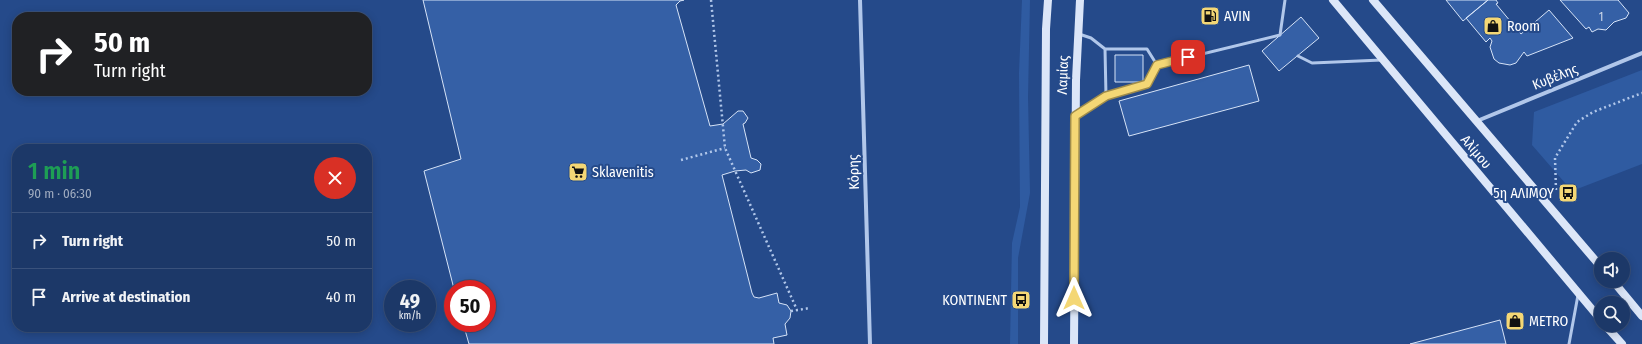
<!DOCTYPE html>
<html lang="en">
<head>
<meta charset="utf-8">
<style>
  body { margin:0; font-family:"Fira Sans Condensed",sans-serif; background:#294371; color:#f1f3f6; height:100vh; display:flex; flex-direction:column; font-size:15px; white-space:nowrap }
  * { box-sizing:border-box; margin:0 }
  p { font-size:13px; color:#a0acc0 }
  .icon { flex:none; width:22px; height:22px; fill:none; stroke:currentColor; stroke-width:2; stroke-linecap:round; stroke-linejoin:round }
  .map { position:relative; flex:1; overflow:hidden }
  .panel { position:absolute; left:12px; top:144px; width:360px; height:188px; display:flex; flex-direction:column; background:#1c3868; border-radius:16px; box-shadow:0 2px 10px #0003,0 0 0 1px #3a527c }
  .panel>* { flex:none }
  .top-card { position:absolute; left:12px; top:12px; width:360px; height:84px; border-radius:16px; box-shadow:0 2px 10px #0003,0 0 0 1px #3a527c; background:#202124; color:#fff; overflow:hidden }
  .tools { position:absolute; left:1594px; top:252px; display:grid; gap:8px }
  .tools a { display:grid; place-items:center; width:36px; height:36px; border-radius:50%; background:#1c3868; box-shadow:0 2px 10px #0003,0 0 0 1px #3a527c; font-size:20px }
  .speed { position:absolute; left:384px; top:280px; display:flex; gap:8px; font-size:20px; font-weight:700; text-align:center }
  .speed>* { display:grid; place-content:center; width:52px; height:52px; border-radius:50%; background:#1c3868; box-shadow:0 2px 10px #0003,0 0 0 1px #3a527c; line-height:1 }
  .speed small { font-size:10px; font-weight:400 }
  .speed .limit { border:6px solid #d22; background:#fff; color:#111 }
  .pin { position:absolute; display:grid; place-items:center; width:34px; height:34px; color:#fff; margin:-17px; border-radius:8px; box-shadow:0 2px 6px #0006 }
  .me { position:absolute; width:44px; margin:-22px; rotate:0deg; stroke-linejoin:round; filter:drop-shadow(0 0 3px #0008) }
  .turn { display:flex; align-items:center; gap:14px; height:84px; padding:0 16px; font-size:18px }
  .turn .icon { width:52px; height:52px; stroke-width:2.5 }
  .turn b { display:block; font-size:28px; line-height:34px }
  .round { display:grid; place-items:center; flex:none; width:42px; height:42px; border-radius:21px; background:#294371 }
  .headline { display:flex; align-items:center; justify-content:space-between; height:68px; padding:0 16px }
  h1 { font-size:24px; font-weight:600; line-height:30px; color:#1e9e55 }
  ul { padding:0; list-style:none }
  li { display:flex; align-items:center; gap:12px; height:56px; padding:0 16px; border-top:1px solid #3a527c }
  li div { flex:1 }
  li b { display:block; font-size:15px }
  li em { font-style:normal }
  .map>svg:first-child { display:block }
</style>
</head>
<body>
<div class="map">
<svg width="1642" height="344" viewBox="0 0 1642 344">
  <rect width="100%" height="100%" fill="#254a8a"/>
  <path fill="#2f5ba1" d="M1022 0H1030L1028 97 1030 193 1018 258V344H1010L1012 243 1020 207 1019 73Z
    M1642 70V164L1572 191 1532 145 1534 112Z"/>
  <path fill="#3560a6" stroke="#d6e3f7" d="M423 0H684L680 1 676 5 710 126 723 124 738 111H743L748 118 745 123 743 124 751 158 757 160 761 164 760 170 751 173 746 170 735 171 722 175 752 293 754 297 759 298 777 293 779 303 787 305 791 311 790 318 785 324 787 335 773 338 774 344H469L463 323H487V289H454L424 171 461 159Z
    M1446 0H1488L1463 21Z
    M1488 0H1496L1498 3 1496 4 1521 34 1549 10 1573 38 1527 56 1524 52 1516 63 1510 65 1499 63 1494 59 1490 47 1492 41 1490 38 1486 42 1466 18Z
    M1560 0H1618L1629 13 1626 18 1614 22 1606 30 1598 29 1592 32 1589 27 1586 29Z
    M1301 17 1319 38 1279 71 1262 51Z
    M1115 55H1143V82H1115Z
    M1249 65 1259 101 1129 136 1119 101Z
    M1500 320 1506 344H1410Z"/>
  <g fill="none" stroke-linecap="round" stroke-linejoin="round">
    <path stroke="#b1c7ea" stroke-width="2.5" stroke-dasharray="2 3" stroke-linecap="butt" d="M711 0 725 148 797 310
      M681 160 725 148
      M1556 190 1555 158 1577 122 1593 112 1642 93
      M791 311 810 308"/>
    <path stroke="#b1c7ea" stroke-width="3" d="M1105 49 1106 96
      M1298 56 1312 63 1382 60
      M1157 65 1280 35 1285 0
      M1077 115 1106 96 1147 84 1157 65 1147 49H1105L1091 38 1079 34
      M1569 344 1578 295"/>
    <path stroke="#b1c7ea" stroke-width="4" d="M860 0 870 344
      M1477 121 1642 53"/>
    <path stroke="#dce6f8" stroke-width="8" d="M1333 0 1601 320
      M1373 0 1601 267
      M1613 281 1642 316
      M1605 325 1622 344
      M1044 344 1046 29 1048 0
      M1074 344 1076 80 1080 0"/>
  </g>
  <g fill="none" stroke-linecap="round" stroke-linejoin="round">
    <g stroke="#9f8c4c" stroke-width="10">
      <path id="route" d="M1074 298 1075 116 1106 96 1147 84 1157 65 1188 57"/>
    </g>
    <use href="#route" stroke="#f4d775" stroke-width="7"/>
  </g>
  <defs>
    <g id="fuel-square" transform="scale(1)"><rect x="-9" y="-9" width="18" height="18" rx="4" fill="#f4d775" stroke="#254a8a"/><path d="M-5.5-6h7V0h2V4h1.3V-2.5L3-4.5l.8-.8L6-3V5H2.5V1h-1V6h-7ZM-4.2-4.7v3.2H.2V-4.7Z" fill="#111"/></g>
    <g id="shop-square" transform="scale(1)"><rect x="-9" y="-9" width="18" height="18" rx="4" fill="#f4d775" stroke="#254a8a"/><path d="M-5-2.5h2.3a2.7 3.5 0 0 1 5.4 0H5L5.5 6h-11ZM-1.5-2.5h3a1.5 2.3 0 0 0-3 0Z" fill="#111"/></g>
    <g id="supermarket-square" transform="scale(1)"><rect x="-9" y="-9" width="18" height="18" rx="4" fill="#f4d775" stroke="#254a8a"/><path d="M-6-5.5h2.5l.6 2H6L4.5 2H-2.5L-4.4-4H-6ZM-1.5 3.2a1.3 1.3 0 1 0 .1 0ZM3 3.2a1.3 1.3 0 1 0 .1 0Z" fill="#111"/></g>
    <g id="bus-square" transform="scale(1)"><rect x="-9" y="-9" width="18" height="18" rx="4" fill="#f4d775" stroke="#254a8a"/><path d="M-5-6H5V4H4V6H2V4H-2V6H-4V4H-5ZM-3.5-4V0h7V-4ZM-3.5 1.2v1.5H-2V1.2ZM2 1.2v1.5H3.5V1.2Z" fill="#111"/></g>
  </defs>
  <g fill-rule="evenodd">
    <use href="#fuel-square" x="1210" y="16"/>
    <use href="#shop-square" x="1493" y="26"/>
    <use href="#supermarket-square" x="578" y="172"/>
    <use href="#bus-square" x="1568" y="193"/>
    <use href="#bus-square" x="1021" y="300"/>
    <use href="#shop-square" x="1515" y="321"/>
  </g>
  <g text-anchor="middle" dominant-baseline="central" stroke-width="4" stroke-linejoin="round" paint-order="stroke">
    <g font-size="12" fill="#ccd7e9">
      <text x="1601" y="17">1</text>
    </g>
    <g font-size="14" fill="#fff" stroke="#254a8a" text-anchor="start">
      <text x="1224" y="16">AVIN</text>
      <text x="1507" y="26">Room</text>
      <text x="592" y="172">Sklavenitis</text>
      <text x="1554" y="193" text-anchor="end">5η ΑΛΙΜΟΥ</text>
      <text x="1007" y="300" text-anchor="end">ΚΟΝΤΙΝΕΝΤ</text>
      <text x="1529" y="321">METRO</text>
    </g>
    <g font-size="14" fill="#fff" stroke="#254a8a">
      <text transform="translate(1063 75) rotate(-88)">Λαμίας</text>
      <text transform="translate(1555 77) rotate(-22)">Κυβέλης</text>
      <text transform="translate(1476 152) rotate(50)">Αλίμου</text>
      <text transform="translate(854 172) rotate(-92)">Κόρης</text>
    </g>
  </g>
</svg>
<div class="tools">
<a><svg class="icon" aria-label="sound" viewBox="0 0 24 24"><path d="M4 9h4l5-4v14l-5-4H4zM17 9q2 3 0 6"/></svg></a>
<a><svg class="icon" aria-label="search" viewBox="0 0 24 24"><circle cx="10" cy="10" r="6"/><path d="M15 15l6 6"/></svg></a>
</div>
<div class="speed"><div>49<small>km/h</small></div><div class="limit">50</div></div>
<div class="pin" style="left:1188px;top:57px;background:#d93025"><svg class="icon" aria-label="arrive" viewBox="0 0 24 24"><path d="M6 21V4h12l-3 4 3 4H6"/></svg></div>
<svg class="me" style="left:1074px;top:298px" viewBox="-20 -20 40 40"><path d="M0-17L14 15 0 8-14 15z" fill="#f4d775" stroke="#fff" stroke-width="4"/></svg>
<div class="top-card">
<div class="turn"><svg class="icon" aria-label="right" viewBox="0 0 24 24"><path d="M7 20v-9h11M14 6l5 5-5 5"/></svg><div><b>50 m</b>Turn right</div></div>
</div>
<section class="panel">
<div class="headline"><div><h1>1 min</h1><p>90 m · 06:30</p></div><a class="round" style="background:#d93025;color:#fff"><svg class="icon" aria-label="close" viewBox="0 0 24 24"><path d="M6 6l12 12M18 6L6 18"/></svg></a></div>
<ul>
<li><svg class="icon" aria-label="right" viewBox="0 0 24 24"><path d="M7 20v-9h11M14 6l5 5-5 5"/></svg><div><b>Turn right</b></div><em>50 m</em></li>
<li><svg class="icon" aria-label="arrive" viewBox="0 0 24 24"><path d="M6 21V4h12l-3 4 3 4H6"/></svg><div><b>Arrive at destination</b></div><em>40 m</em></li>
</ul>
</section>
</div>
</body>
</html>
